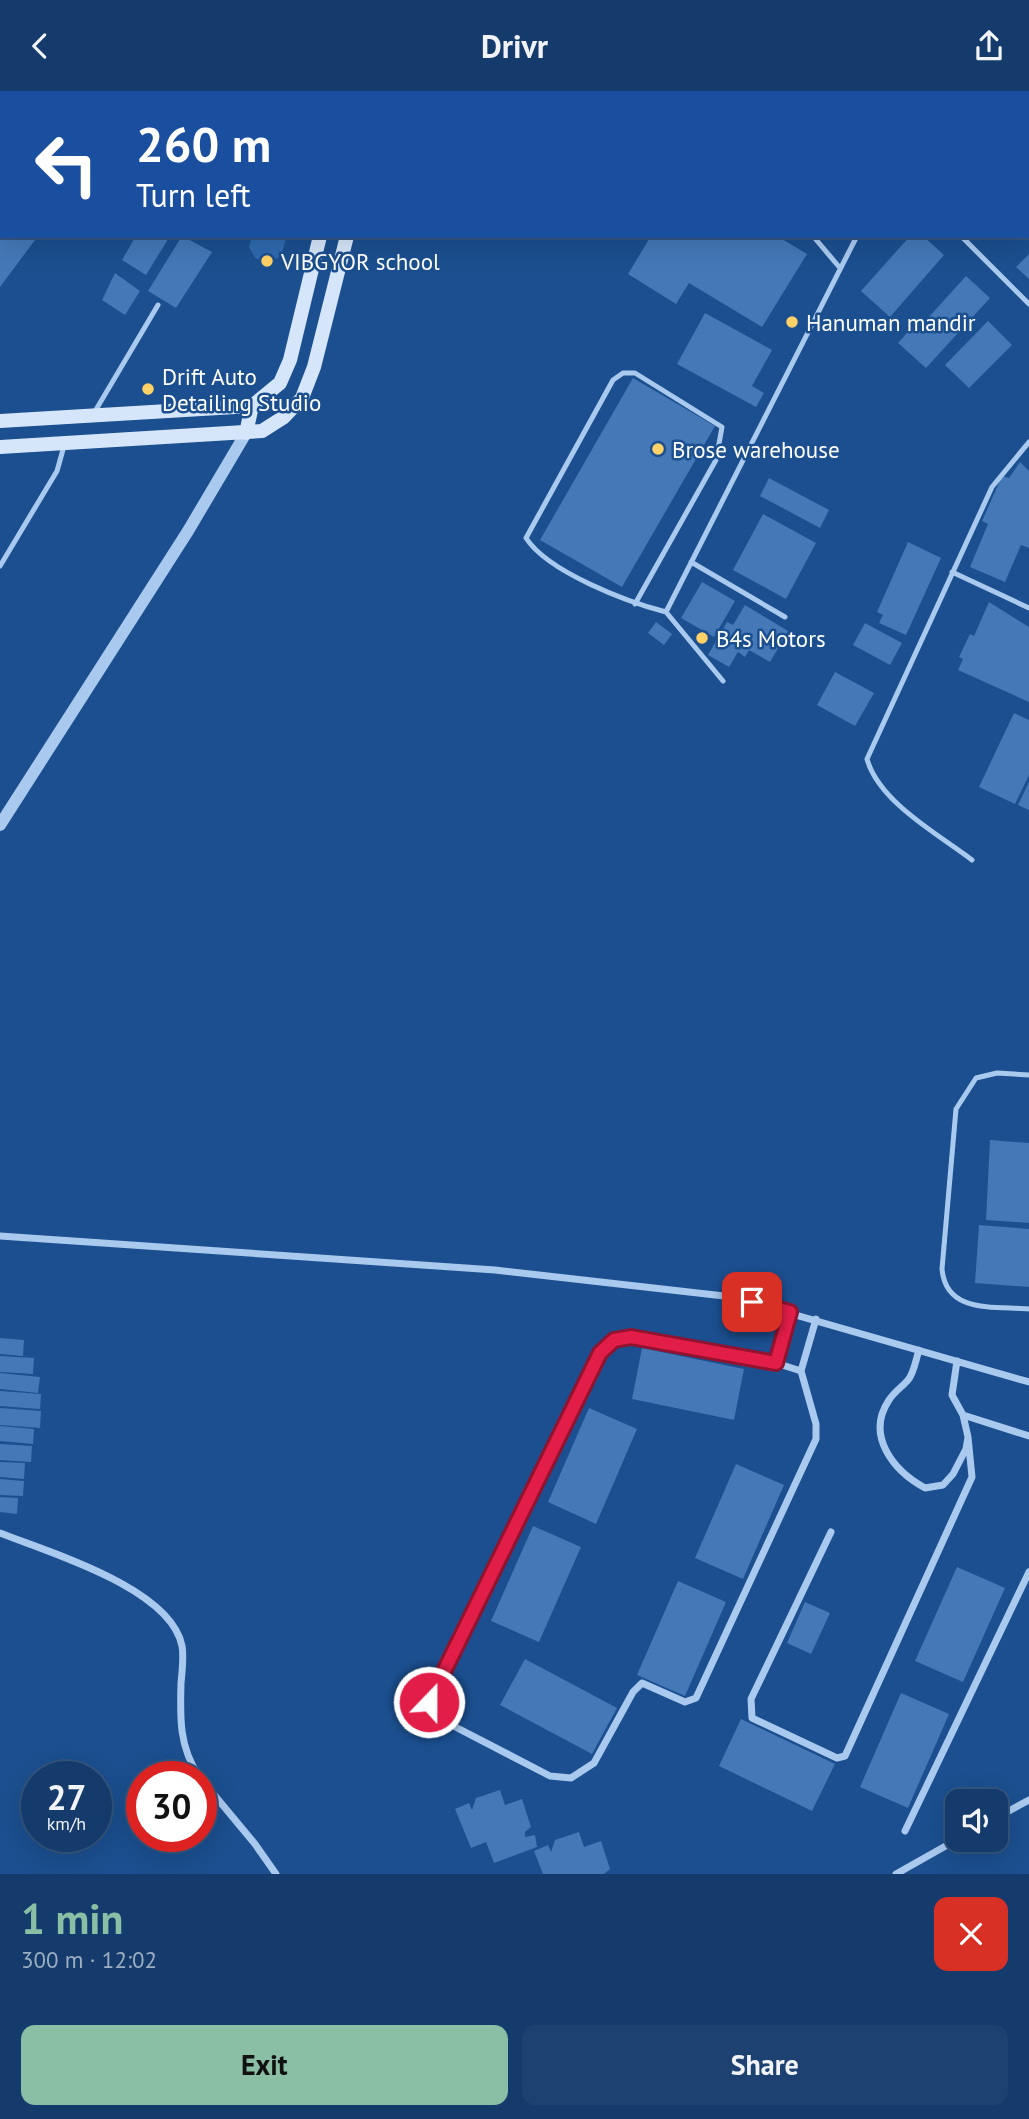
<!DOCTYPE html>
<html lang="en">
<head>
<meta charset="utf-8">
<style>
  body { margin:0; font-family:"PT Sans",sans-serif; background:#1d4271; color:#f1f3f6; height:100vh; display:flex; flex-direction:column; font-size:26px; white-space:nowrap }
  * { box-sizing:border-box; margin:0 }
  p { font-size:23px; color:#9dadc1 }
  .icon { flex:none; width:38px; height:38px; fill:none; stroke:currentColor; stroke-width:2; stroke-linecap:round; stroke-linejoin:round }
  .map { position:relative; height:1783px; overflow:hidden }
  .details { display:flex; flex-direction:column; background:#143b6b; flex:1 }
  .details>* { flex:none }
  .hud { position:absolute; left:0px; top:0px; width:1029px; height:147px; box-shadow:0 7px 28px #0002,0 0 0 2px #33557e; background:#1a4fa0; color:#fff; overflow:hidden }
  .buttons { position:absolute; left:945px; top:1698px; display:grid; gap:14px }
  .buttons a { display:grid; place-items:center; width:63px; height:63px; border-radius:14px; background:#143b6b; box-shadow:0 7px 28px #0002,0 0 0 2px #33557e; font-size:35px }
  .speed { position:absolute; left:21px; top:1670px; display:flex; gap:14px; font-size:35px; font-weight:700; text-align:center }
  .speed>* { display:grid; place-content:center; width:91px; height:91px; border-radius:50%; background:#143b6b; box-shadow:0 7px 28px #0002,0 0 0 2px #33557e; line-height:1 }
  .speed small { font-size:18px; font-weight:400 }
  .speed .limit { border:10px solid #d22; background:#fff; color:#111 }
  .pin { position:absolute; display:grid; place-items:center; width:60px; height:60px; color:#fff; margin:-30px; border-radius:14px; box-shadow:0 4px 10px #0006 }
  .me { position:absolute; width:77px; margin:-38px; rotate:22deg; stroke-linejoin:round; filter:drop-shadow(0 0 5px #0008) }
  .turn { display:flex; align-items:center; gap:24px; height:147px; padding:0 21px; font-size:32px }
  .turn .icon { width:91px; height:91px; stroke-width:2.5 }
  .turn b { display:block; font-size:49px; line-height:60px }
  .round { display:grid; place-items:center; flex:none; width:74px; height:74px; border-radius:14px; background:#1d4271 }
  .overview { display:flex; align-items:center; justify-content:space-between; height:119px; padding:0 21px }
  h1 { font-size:42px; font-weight:700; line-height:52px; color:#8abfa5 }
  .button { display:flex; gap:14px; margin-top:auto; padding:14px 21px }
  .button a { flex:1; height:80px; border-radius:14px; background:#8abfa5; color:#111; font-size:28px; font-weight:700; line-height:80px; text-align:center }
  .button a+a { background:#1d4271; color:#f1f3f6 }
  header { display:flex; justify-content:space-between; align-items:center; height:91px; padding:0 21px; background:#143b6b; font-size:32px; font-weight:700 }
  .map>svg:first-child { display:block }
</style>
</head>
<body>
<header><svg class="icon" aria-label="back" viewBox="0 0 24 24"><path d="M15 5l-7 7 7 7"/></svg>Drivr<svg class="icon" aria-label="share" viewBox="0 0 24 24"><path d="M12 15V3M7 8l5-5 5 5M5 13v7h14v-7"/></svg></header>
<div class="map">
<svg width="1029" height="1783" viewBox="0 0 1029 1783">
  <rect width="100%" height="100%" fill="#1b4f8f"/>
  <path fill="#2e69ad" d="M252 145H287L281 165 268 172 255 167 249 156Z"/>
  <path fill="#4478b7" d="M0 145H38L0 196Z
    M136 145H170L146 184 122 169Z
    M182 145 212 161 176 217 148 200Z
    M651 145H777L807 163 762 236 689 192 676 213 628 183Z
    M910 145H923L944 164 890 226 861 200Z
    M1029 163V188L1016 176Z
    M115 182 140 200 125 224 102 209Z
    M966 185 990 207 926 277 898 252 914 234 918 238Z
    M705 222 772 259 752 295 764 302 756 316 677 273Z
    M988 230 1012 254 969 297 945 274Z
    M633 287 715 335 622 496 540 449Z
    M1020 371 1029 380V457L1021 454 1005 491 970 476 988 433 982 430 1002 385 1009 387Z
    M769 387 829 419 820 437 760 405Z
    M763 423 816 452 786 508 733 479Z
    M908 451 941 467 906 544 879 532 883 524 877 521Z
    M702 491 735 510 714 546 681 527Z
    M989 511 1029 536V611L958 579 963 568 959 566 970 543 974 545Z
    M745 514 788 540 770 571 749 559 745 566 738 561 729 576 708 564 727 531 733 534Z
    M656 531 672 543 664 554 648 542Z
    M865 532 902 552 890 574 853 554Z
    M835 581 874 602 855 635 817 614Z
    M1014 622 1029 629V684L1015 713 979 696Z
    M1029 691V719L1018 714Z
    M990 1049 1029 1052V1132L986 1129Z
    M979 1134 1029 1138V1196L975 1192Z
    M0 1247 24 1249 23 1265 0 1263Z
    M642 1257 744 1278 734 1329 632 1308Z
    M0 1265 34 1267 33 1283 0 1281Z
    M0 1282 40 1286 38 1302 0 1298Z
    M0 1300 41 1303 40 1318 0 1315Z
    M0 1317 41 1320 40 1337 0 1334Z
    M589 1317 637 1338 596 1433 548 1411Z
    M0 1335 34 1338 33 1353 0 1350Z
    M0 1353 32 1355 31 1371 0 1369Z
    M0 1371 25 1372 24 1388 0 1386Z
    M736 1373 784 1394 743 1488 695 1467Z
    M0 1388 24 1390 23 1405 0 1404Z
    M0 1406 18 1407 17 1423 0 1421Z
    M533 1435 581 1456 539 1551 491 1530Z
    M957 1476 1005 1497 963 1591 915 1570Z
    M678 1490 726 1511 685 1605 637 1584Z
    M805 1511 830 1522 811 1563 787 1552Z
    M525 1568 617 1617 592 1663 500 1614Z
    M901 1602 949 1623 908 1717 860 1696Z
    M741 1628 835 1673 812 1720 719 1675Z
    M500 1699 505 1714 522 1708 531 1736 525 1741V1746L535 1744 537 1756 494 1772 486 1751 471 1757 455 1718 469 1712 472 1719 476 1707Z
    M579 1741 584 1756 601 1750 610 1778 604 1783H543L534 1760 548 1754 551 1761 555 1749Z"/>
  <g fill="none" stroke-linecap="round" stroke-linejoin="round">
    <path stroke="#a9c9ee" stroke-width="2.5" stroke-dasharray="3.5 5" stroke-linecap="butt" d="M430 2 431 0"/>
    <path stroke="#a9c9ee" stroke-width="5" d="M209 0 211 2
      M175 2 176 0
      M296 2 297 0
      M819 2 820 0
      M910 2 912 0
      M934 2 935 0
      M960 2 961 0
      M1027 54 1029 53
      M813 145 840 177
      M961 145 1029 213
      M94 322 158 214
      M691 471 785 526
      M0 475 57 380 64 355
      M952 481 1029 517
      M635 513 716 369 722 336 635 282H623L613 289 526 447C548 481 627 511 666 521
      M723 590 666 521 857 145
      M972 769C938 743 879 711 867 668L992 396 1029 351
      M1029 984 997 982 976 987 956 1018 942 1178C946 1223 994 1215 1029 1218"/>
    <path stroke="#a9c9ee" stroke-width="7" d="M0 1145 495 1179 733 1206 1029 1291
      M622 1246 776 1272 801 1280 816 1333V1348L696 1607 685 1611 642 1592 633 1601 594 1672 571 1687 550 1685 438 1627 430 1616 429 1606 600 1262 605 1254Z
      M919 1259C916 1268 914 1282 908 1289 902 1296 894 1301 889 1309 865 1345 894 1380 925 1397L943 1394 953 1383 966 1358 968 1346 963 1324 952 1304 957 1270
      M776 1272 790 1221
      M801 1280 816 1228
      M963 1324 1029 1345
      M831 1441 751 1608 752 1627 837 1667 845 1665 972 1386 968 1346
      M0 1442C48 1461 171 1497 182 1555 184 1566 182 1581 181 1592 180 1627 179 1656 199 1685
      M201 1688 255 1753 276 1783
      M996 1727 1029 1709
      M905 1740 1029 1481
      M896 1783 958 1748"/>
    <path stroke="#a9c9ee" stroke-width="12" d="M0 734 188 440 246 342"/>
    <path stroke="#d6e6fa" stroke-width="14" d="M358 2V0
      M385 2V0
      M0 330 252 315 280 292 290 269 320 145
      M246 342 252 315
      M0 356 262 340 284 326 302 307 314 276 347 145"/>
  </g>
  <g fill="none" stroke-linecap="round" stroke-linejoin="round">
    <g stroke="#92132f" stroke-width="18">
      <path id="route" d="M429 1611 600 1262 614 1249 631 1246 776 1272 790 1221 752 1211"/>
    </g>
    <use href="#route" stroke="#e11d48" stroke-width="12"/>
  </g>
  <g fill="#ffd166" stroke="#1b4f8f" stroke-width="2.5">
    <circle cx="267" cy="170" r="7"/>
    <circle cx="792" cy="231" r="7"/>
    <circle cx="148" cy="298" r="7"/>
    <circle cx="658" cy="358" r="7"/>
    <circle cx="702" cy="547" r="7"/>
  </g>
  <g text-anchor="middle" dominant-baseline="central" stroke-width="5" stroke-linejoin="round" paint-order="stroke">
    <g font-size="23" fill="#fff" stroke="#1b4f8f" text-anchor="start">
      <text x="281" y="170">VIBGYOR school</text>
      <text x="806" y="231">Hanuman mandir</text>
      <text x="162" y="285">Drift Auto<tspan x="162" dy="26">Detailing Studio</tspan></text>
      <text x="672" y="358">Brose warehouse</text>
      <text x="716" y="547">B4s Motors</text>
    </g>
  </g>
</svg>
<div class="buttons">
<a><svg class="icon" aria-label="sound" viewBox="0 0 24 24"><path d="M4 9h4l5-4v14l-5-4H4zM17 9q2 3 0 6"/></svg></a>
</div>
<div class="speed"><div>27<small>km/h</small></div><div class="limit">30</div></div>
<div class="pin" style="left:752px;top:1211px;background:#d93025"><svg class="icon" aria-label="arrive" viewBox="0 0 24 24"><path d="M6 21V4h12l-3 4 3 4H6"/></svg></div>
<svg class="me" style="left:429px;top:1611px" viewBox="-20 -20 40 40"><circle r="17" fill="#e11d48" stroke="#fff" stroke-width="3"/><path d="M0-11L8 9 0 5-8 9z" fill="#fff"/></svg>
<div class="hud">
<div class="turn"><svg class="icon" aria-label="left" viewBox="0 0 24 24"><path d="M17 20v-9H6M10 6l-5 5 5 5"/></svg><div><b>260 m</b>Turn left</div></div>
</div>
</div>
<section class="details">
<div class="overview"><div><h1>1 min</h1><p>300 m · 12:02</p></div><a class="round" style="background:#d93025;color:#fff"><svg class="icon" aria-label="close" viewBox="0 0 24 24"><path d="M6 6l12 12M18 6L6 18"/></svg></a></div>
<div class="button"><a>Exit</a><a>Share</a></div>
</section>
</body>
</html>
